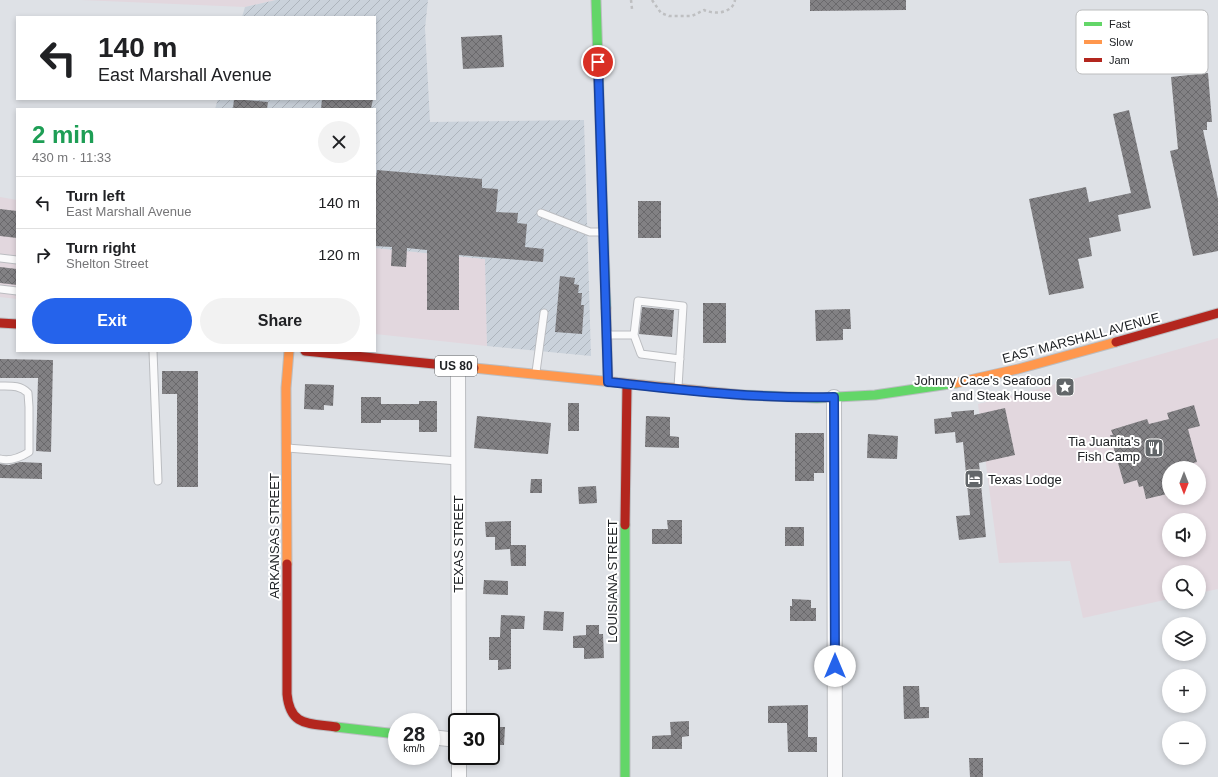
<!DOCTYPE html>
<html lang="en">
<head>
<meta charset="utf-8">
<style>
  body { margin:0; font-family:Helvetica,sans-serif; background:#f2f2f2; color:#202124; height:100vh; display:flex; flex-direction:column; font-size:15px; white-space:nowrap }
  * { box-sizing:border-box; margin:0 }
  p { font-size:13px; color:#757577 }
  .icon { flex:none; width:22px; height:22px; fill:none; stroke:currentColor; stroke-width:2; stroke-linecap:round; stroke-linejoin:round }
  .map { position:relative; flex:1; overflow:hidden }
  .side { position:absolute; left:16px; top:108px; width:360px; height:244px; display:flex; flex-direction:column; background:#fff; border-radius:0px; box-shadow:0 2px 6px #0003 }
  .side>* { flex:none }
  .guide { position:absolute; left:16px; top:16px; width:360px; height:84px; border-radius:0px; box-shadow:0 2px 6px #0003; background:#fff; color:#202124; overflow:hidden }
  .needle { width:26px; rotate:180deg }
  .controls { position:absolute; left:1162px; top:461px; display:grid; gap:8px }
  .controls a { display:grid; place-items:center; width:44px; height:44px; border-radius:50%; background:#fff; box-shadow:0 2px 6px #0003; font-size:20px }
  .speed { position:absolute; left:388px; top:713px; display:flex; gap:8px; font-size:20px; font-weight:700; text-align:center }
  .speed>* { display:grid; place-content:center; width:52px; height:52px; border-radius:50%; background:#fff; box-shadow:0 2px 6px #0003; line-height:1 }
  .speed small { font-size:10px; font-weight:400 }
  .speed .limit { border:2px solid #111; border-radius:6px; background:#fff; color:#111 }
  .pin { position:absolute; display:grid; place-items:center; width:34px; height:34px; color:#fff; margin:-17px; border:2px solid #fff; border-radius:50%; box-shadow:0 1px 4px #0007 }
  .me { position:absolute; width:44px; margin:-22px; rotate:0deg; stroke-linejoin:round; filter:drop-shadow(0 0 3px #0008) }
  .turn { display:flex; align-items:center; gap:14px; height:84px; padding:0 16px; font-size:18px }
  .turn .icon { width:52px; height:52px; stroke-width:2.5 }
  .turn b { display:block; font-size:28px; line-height:34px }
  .round { display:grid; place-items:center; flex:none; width:42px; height:42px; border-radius:21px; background:#f2f2f2 }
  .headline { display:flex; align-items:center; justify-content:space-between; height:68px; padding:0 16px }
  h1 { font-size:24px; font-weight:700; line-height:30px; color:#1e9e55 }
  .button { display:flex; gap:8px; margin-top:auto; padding:8px 16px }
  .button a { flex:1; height:46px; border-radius:24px; background:#2563eb; color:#fff; font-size:16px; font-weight:700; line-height:46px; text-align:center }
  .button a+a { background:#f2f2f2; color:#202124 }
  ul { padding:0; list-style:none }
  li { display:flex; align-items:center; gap:12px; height:52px; padding:0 16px; border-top:1px solid #e0e0e0 }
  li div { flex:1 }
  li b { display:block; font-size:15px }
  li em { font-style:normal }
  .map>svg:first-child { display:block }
</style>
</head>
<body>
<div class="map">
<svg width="1218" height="777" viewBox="0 0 1218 777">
  <defs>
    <pattern id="industrial-furrows" width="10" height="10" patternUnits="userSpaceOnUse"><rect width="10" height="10" fill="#cad2db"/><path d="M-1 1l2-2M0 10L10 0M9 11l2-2" fill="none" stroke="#adb4bc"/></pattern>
    <pattern id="building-cross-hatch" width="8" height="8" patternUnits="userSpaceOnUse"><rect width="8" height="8" fill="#828184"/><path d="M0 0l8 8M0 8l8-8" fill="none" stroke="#6a696c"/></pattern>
  </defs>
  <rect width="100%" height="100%" fill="#dee1e6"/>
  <path fill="#e2d7de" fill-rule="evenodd" d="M81 0H276L245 7Z
    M0 197 17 200V299L0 297Z
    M375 248 486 259 487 346 375 334Z
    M1218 338V589L1199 593V572H1169V599L1083 618 1070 561 999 563 978 404 1031 391ZM1169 468H1199V498H1169ZM1169 520H1199V550H1169Z"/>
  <path fill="url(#industrial-furrows)" d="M276 0H428L425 28 430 122 584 120 591 356 487 346 485 259 375 248V109H215L218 99H375V17H242L245 7Z"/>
  <path fill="url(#building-cross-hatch)" d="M810 0H906V10L810 11Z
    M502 35 504 67 463 69 461 37Z
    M1208 73 1212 122H1207V130H1203L1218 199V251L1193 256 1170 151 1178 149 1171 77Z
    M234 99 268 102 267 109H233Z
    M322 99H373L371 109H321Z
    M1129 110 1151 208 1118 215 1121 231 1089 238 1092 256 1078 259 1084 288 1049 295 1029 199 1086 187 1089 202 1131 193 1113 114Z
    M377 170 482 179V188L498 189 496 212 518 213 517 223 527 224 525 247 544 249 543 262 459 255V310H427V250L407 248 406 267 391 266 392 247 375 246V190Z
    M638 201H661V238H638Z
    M0 209 17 211V238L0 236Z
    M0 267 17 269V285L0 283Z
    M560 276 575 278 574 284 579 285 578 293H582L581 305H584L582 334 555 332Z
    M703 303H726V343H703Z
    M642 307 674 310 672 337 639 334Z
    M850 309 851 329H843V340L816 341 815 310Z
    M0 359 53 360 51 452 36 451 38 378H0Z
    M162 371H198V487H177V394H162Z
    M305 384 334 385 333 406 324 405V410L304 409Z
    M361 397H381V404H419V401H437V432H419V420H381V423H361Z
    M568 403H579V431H568Z
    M1194 405 1200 426 1188 429 1197 462 1181 466 1182 468H1169V484L1164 486 1167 494 1146 499 1143 486 1139 487 1137 480 1124 484 1110 435H1113L1111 430 1147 419 1149 424 1169 419 1167 413Z
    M1005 408 1015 455 979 463 986 537 959 540 956 516 970 515 963 442 956 443 955 432 935 434 934 419 952 417 951 412 974 410V415Z
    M477 416 551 423 548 454 474 448Z
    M646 416 670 417V436L679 437V448L645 447Z
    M795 433H824V473H814V481H795Z
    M868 434 898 436 897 459 867 458Z
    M20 462 42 463V479L0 478V464L9 465Z
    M531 479H542V493H530Z
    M596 486 597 503 579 504 578 487Z
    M667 520H682V544H652V529H668Z
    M511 521V545H526V566H511L510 549 495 550V537H486L485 522Z
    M785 527H804V546H785Z
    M484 580 508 581V595L483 594Z
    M792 599 811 600V608H816V621H790V606H792Z
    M544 611 564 612 563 631 543 630Z
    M501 615 525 616 524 629H511V669L498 670V660H489V637H500Z
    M586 625H599V634H603L604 658 584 659V648H573V636L586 635Z
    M903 686H919L920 707H929V718L904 719Z
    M808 705V737H817V752H788L787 723H768V706Z
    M689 721V736L682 737V749H652V736L671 735 670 722Z
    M491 727H505L504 745H491Z
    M969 758H983V777H970Z"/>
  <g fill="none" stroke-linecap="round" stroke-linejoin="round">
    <g stroke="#bbbdc1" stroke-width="9">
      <path id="lane" d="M541 213 590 232H603
        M0 258 17 260
        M0 289 17 291
        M608 335H634L638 301 683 306 678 387
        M634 335 641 354 680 359
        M153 351 158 481
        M536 372 544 313
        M0 386C11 386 20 385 28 393L29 407V452C21 457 11 462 0 459
        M287 448 458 461"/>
    </g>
    <g stroke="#bbbdc1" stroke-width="16">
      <path id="street" d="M458 366 459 722
        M834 397 835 777
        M431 737 457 740
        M459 777V756"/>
    </g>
    <g stroke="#bbbdc1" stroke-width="11">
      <path id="fast" d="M596 0 606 308
        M743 395 817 398 875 395 956 383
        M625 525V777
        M336 727 397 734"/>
    </g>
    <g stroke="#bbbdc1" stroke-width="11">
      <path id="slow" d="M606 308 608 382
        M474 368 743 395
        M956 383 1018 369 1116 342
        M287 564 286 388 289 351"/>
    </g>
    <g stroke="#bbbdc1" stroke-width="11">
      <path id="jam" d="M0 323 17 324
        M1116 342 1218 313
        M305 351 474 368
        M625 525 627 384
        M287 564V694C290 727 309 723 336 727"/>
    </g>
    <path stroke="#bebfc1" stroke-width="2.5" stroke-dasharray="3 3" stroke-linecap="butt" d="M631 0 632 9
      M652 0 661 13 669 16H692L704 10C715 15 733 13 735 0"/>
    <use href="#lane" stroke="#fafafb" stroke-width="7"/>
    <use href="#street" stroke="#fafafb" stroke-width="14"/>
    <use href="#fast" stroke="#63d668" stroke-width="9"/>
    <use href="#slow" stroke="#ff974d" stroke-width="9"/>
    <use href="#jam" stroke="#b3261e" stroke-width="9"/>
  </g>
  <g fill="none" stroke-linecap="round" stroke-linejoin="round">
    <g stroke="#184099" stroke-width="10">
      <path id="route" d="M598 62 608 382C683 390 758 399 834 397L835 666"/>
    </g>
    <use href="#route" stroke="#2563eb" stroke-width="7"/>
  </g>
  <defs>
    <g id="sight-square" transform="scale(1)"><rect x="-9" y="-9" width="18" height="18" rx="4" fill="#626669" stroke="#fff"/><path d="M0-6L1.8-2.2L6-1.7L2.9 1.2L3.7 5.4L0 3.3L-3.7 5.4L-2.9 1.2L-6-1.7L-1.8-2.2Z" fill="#fff"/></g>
    <g id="restaurant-square" transform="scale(1)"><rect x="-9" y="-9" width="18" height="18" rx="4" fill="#626669" stroke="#fff"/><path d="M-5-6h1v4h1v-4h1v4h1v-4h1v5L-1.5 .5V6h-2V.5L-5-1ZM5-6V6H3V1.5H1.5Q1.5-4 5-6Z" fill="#fff"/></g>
    <g id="hotel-square" transform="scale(1)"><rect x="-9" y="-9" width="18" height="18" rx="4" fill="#626669" stroke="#fff"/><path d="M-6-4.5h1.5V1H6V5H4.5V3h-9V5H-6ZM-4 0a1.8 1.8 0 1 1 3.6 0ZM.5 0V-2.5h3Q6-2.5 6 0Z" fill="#fff"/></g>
  </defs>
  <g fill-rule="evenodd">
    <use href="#sight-square" x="1065" y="387"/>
    <use href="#restaurant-square" x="1154" y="448"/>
    <use href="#hotel-square" x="974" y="479"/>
  </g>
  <g text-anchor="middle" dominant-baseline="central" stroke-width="4" stroke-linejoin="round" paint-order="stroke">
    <rect fill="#fff" stroke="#636567" stroke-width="1" x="435" y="356" width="42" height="20" rx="3"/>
    <g font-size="12" font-weight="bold" fill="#202326">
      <text x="456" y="366">US 80</text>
    </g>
    <g font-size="13" fill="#202326" stroke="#fff">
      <text transform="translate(1081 338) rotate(-15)">EAST MARSHALL AVENUE</text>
      <text transform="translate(274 536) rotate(-90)">ARKANSAS STREET</text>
      <text transform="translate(458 544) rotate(-90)">TEXAS STREET</text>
      <text transform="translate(612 581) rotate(-90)">LOUISIANA STREET</text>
    </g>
    <g font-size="13" fill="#202326" stroke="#fff" text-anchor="end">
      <text x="1051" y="380">Johnny Cace's Seafood<tspan x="1051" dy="15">and Steak House</tspan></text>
      <text x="1140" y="441">Tia Juanita's<tspan x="1140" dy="15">Fish Camp</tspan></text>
      <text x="988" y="479" text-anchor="start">Texas Lodge</text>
    </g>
  </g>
  <rect x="1076" y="10" width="132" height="64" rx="6" fill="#fff" stroke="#bcbdbe" stroke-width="1"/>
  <rect x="1084" y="22" width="18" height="4" fill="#63d668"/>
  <rect x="1084" y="40" width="18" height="4" fill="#ff974d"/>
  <rect x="1084" y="58" width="18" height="4" fill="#b3261e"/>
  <g font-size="11" fill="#202326">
    <text x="1109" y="28">Fast</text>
    <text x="1109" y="46">Slow</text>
    <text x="1109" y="64">Jam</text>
  </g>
</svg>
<div class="controls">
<a><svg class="needle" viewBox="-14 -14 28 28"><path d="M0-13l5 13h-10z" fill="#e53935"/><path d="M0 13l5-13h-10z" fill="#757577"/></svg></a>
<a><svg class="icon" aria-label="sound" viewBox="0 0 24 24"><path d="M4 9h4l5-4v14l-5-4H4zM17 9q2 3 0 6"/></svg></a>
<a><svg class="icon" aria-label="search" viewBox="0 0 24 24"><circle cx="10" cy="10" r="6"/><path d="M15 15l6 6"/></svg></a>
<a><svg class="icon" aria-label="layers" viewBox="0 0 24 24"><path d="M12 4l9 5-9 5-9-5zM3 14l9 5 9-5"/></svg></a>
<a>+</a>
<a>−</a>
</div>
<div class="speed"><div>28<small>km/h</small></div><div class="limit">30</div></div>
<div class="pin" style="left:598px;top:62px;background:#d93025"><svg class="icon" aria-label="arrive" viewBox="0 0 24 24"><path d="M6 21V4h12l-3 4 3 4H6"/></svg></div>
<svg class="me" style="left:835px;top:666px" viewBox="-20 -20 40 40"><circle r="19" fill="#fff"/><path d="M0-13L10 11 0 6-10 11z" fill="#2563eb"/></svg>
<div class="guide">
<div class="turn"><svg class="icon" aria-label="left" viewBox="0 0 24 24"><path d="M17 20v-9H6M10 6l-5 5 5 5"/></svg><div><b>140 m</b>East Marshall Avenue</div></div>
</div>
<section class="side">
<div class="headline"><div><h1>2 min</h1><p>430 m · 11:33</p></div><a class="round"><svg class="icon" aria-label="close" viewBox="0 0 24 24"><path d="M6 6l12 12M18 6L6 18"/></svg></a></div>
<ul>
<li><svg class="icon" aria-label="left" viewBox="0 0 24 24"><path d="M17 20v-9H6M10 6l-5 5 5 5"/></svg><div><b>Turn left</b><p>East Marshall Avenue</p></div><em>140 m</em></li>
<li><svg class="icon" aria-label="right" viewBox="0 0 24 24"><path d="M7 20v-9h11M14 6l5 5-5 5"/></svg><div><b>Turn right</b><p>Shelton Street</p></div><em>120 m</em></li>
</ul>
<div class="button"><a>Exit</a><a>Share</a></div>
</section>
</div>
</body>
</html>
